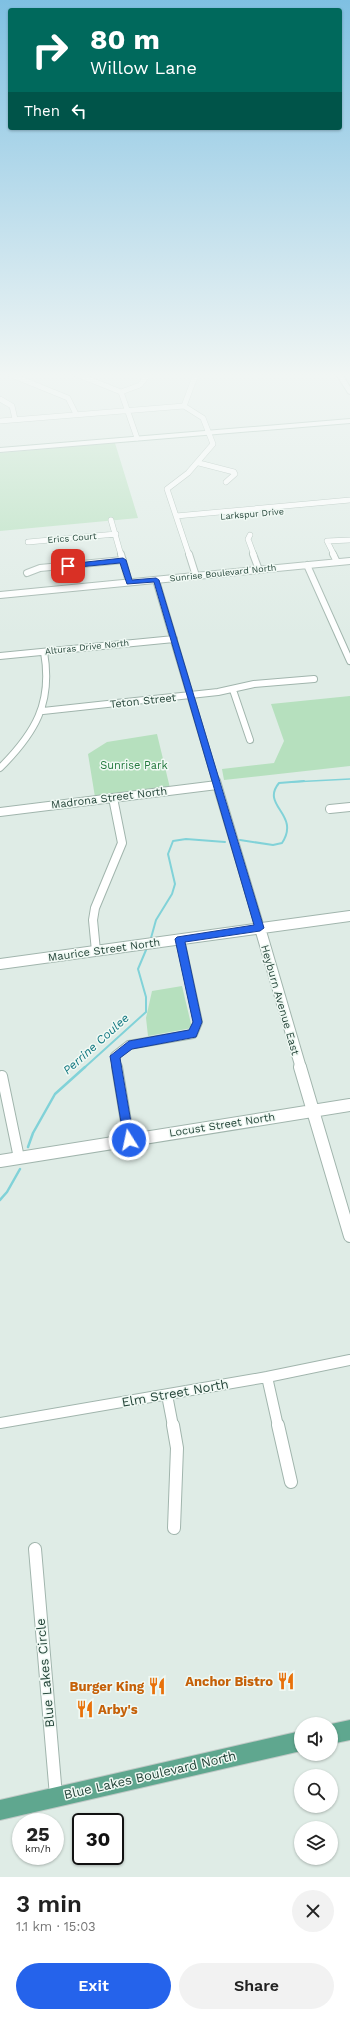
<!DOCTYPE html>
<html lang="en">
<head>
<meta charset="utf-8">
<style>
  body { margin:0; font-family:"Work Sans",sans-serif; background:#f2f2f2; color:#222; height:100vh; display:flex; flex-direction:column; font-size:15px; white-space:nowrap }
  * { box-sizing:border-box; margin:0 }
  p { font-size:13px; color:#767676 }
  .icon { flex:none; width:22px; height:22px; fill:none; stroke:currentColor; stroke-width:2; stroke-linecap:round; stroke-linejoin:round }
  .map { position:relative; height:1877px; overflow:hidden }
  .details { display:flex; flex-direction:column; background:#fff; flex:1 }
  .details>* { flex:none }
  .guide { position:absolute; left:8px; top:8px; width:334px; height:122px; border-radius:4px; box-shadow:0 1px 3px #0004; background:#00695c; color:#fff; overflow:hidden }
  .controls { position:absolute; left:294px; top:1717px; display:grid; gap:8px }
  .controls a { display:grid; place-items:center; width:44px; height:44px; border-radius:50%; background:#fff; box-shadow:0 1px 3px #0004; font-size:20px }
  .speed { position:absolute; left:12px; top:1813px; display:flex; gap:8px; font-size:20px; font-weight:700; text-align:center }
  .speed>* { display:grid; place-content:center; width:52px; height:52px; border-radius:50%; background:#fff; box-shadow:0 1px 3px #0004; line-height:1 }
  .speed small { font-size:10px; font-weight:400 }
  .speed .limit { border:2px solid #111; border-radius:6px; background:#fff; color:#111 }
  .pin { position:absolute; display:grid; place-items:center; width:34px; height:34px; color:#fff; margin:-17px; border-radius:8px; box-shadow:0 2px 6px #0006 }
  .me { position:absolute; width:44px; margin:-22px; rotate:350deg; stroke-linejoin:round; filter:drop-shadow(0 0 3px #0008) }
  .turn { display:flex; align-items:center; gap:14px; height:84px; padding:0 16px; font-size:18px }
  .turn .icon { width:52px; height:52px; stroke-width:2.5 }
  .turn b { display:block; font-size:28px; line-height:34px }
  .then { display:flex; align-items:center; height:38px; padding:0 16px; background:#0003; gap:8px; font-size:15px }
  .round { display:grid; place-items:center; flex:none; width:42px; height:42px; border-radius:21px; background:#f2f2f2 }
  .overview { display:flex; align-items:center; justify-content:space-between; height:68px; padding:0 16px }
  h1 { font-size:24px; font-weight:600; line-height:30px }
  .button { display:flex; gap:8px; margin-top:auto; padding:8px 16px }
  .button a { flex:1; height:46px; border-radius:24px; background:#2563eb; color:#fff; font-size:16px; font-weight:600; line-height:46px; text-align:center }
  .button a+a { background:#f2f2f2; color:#222 }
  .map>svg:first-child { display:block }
</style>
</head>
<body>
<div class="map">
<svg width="350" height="1877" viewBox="0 0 350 1877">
  <rect width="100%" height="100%" fill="#dfece6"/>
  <path fill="#b6e0be" d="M115 443 138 518 0 531V453Z
    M350 696V766L224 780 222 769 274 763 284 741 271 704Z
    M157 734 170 788 95 797 88 754 107 742Z
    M182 986 192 1028 148 1036 146 1018 152 991Z"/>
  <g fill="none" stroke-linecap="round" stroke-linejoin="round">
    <path stroke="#81d2d8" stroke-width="1.5" d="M292 782 350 779"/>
    <path stroke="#81d2d8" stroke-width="2" d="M240 840 273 845 282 843C301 814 260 806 279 783L304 781
      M151 938 156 920 172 894 175 884 168 854 173 841 186 839 225 842
      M84 1068 146 1012V997L138 969 146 950"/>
    <path stroke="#81d2d8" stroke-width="2.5" d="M28 1147 33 1133 55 1094 85 1067
      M0 1200 7 1192 20 1169"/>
    <g stroke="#a1b5ad" stroke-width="6">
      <path id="minor-far4" d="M9 374 68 398 76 414
        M76 374 121 392 137 438
        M121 392 140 385 146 377 143 374
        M0 399 12 406 15 419
        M0 421 184 406
        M199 463 234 472 235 474 226 482
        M176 516 350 500
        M111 520 121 555
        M250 535 248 539 254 555
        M28 542 116 534
        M189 555 167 489 188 473 213 444 203 418 184 406 196 374
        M334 555 327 541 350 540"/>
    </g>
    <g stroke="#a1b5ad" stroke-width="8">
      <path id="minor-far3" d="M121 554 129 582
        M189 554 196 576
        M253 554 259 570
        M333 554 337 562
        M307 565 350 661
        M27 573 40 568 123 560
        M156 580 216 782
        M0 595 350 561
        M0 656 174 639
        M233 690 250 740
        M43 711 218 692 254 684 314 679
        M0 768C35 733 53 703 44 652"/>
    </g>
    <g stroke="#a1b5ad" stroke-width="10">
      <path id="minor-far2" d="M216 781 260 928
        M330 809 350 807
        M0 812 217 785
        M96 951 93 920 95 908 122 843 113 798
        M117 1068 115 1056 129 1045 193 1034 198 1022 180 939"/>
    </g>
    <g stroke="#a1b5ad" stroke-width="12">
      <path id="minor-far1" d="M117 1067 129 1140
        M2 1076 19 1158
        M267 1377 278 1426
        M167 1395 173 1426
        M0 1423 267 1377 350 1360"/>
    </g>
    <g stroke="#a1b5ad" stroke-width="14">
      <path id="minor" d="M173 1425 177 1448 174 1528
        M278 1425 291 1482
        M35 1549 56 1796"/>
    </g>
    <g stroke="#a1b5ad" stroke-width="12">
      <path id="tertiary-far1" d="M260 928 301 1068
        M0 964 350 916"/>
    </g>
    <g stroke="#a1b5ad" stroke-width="14">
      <path id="tertiary" d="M300 1067 350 1236
        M0 1161 350 1105"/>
    </g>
    <g stroke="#9cb9ad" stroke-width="2">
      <path id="secondary" d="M336 374H342L350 387V394L348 393Z
        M350 419V423L0 452V448Z"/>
    </g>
    <g stroke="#c0c9c6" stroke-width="2">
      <path id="primary" d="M350 1720V1740L331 1744V1724Z
        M301 1731V1751L0 1820V1800Z"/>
    </g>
    <use href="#minor-far4" stroke="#fff" stroke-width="5"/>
    <use href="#minor-far3" stroke="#fff" stroke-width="6"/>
    <use href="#minor-far2" stroke="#fff" stroke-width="8"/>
    <use href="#minor-far1" stroke="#fff" stroke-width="10"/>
    <use href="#minor" stroke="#fff" stroke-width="12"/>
    <use href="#tertiary-far1" stroke="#fff" stroke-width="10"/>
    <use href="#tertiary" stroke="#fff" stroke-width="12"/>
    <use href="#secondary" fill="#fff" fill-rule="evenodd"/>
    <use href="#primary" fill="#5fa78f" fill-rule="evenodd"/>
  </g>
  <linearGradient id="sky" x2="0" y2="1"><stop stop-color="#7fc0e2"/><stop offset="0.59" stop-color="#f1f6f4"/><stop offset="1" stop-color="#f1f6f4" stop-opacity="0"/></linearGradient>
  <rect width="350" height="636" fill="url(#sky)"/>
  <path fill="#2563eb" stroke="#184099" d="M123 558 126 560 132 580 156 578 159 580 264 928 260 931 185 942 202 1022 196 1037 132 1049 120 1058 134 1140 133 1143 129 1145 125 1143 124 1140 110 1056 129 1041 189 1030 193 1022 175 939 177 937 254 925 154 582 127 584 120 563 68 568 65 566 68 564Z"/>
  <defs>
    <g id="restaurant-bare" transform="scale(1.38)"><path d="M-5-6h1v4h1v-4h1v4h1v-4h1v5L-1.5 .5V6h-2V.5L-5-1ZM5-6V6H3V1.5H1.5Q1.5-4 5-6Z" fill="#e8710a" stroke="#f0f9f4" stroke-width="2.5" paint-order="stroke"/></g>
  </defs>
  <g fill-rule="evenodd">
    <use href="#restaurant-bare" x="286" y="1681"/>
    <use href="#restaurant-bare" x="157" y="1686"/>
    <use href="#restaurant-bare" x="85" y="1709"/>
  </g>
  <g text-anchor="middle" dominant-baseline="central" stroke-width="3" stroke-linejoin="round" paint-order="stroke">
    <g font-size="9" fill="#1e3f33" stroke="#f0f9f4">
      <text transform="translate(252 514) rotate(-5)">Larkspur Drive</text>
      <text transform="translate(72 538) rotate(-5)">Erics Court</text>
      <text transform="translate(223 573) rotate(-6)">Sunrise Boulevard North</text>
      <text transform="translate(87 647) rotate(-6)">Alturas Drive North</text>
    </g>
    <g font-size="11" fill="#1e3f33" stroke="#f0f9f4">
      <text transform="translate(143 701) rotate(-6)">Teton Street</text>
      <text transform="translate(109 798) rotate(-7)">Madrona Street North</text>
      <text transform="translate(104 950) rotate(-8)">Maurice Street North</text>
      <text transform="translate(280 1000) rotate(74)">Heyburn Avenue East</text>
      <text transform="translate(222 1125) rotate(-9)">Locust Street North</text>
    </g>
    <g font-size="11" fill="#247a3e" stroke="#f0f9f4">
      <text x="134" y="765">Sunrise Park</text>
    </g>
    <g font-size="12" font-style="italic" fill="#127881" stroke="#f0f9f4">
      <text transform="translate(96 1044) rotate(-42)">Perrine Coulee</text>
    </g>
    <g font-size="13" fill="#1e3f33" stroke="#f0f9f4">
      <text transform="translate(175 1393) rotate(-10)">Elm Street North</text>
      <text transform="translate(45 1673) rotate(-95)">Blue Lakes Circle</text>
      <text transform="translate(150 1775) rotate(-13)">Blue Lakes Boulevard North</text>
    </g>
    <g font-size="13" font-weight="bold" fill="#c56008" stroke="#f0f9f4" text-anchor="end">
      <text x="273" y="1681">Anchor Bistro</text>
      <text x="144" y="1686">Burger King</text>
      <text x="98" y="1709" text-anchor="start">Arby's</text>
    </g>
  </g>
</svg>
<div class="controls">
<a><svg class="icon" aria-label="sound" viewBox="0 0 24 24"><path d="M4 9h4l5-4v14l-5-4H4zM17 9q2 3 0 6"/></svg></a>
<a><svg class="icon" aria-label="search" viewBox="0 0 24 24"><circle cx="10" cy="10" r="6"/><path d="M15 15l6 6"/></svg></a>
<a><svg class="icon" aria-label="layers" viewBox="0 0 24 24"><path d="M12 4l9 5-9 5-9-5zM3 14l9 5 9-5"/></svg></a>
</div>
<div class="speed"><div>25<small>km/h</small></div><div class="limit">30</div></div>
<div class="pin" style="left:68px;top:566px;background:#d93025"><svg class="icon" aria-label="arrive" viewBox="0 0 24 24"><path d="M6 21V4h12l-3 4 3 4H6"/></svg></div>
<svg class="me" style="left:129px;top:1140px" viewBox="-20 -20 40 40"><circle r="17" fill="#2563eb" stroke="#fff" stroke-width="3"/><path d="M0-11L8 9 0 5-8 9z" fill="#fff"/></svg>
<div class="guide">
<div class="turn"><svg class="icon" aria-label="right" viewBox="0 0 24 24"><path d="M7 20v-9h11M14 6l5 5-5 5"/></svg><div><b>80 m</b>Willow Lane</div></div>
<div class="then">Then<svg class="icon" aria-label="left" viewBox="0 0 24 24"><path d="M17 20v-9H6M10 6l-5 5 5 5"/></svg></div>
</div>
</div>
<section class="details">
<div class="overview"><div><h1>3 min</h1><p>1.1 km · 15:03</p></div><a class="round"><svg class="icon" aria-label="close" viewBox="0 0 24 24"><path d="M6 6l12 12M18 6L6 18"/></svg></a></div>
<div class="button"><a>Exit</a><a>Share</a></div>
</section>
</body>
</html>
